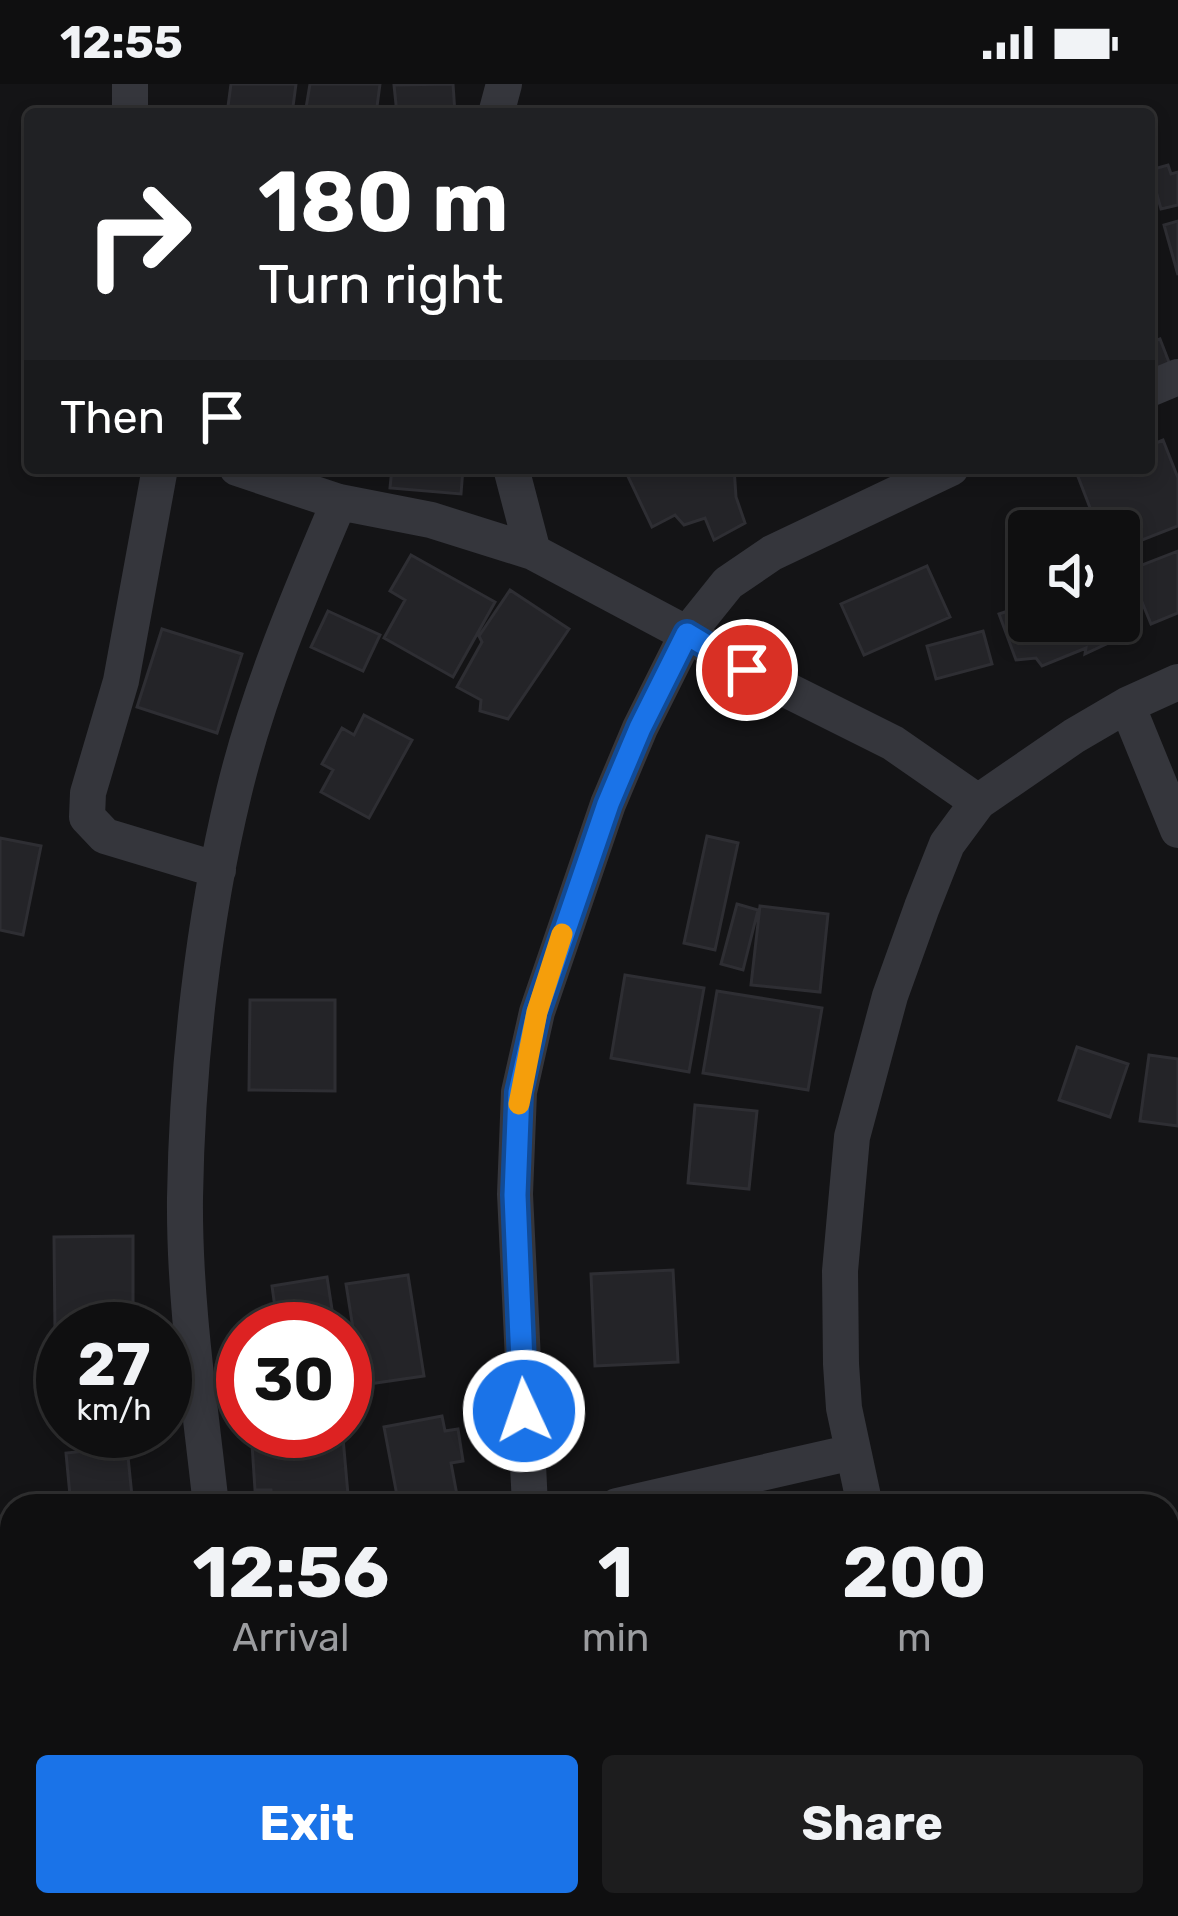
<!DOCTYPE html>
<html lang="en">
<head>
<meta charset="utf-8">
<style>
  body { margin:0; font-family:Rubik,sans-serif; background:#1d1d1e; color:#f1f3f6; height:100vh; display:flex; flex-direction:column; font-size:45px; white-space:nowrap }
  * { box-sizing:border-box; margin:0 }
  p { font-size:39px; color:#9b9c9f }
  .icon { flex:none; width:66px; height:66px; fill:none; stroke:currentColor; stroke-width:2; stroke-linecap:round; stroke-linejoin:round }
  .map { position:relative; flex:1; overflow:hidden }
  .details { position:absolute; left:0px; top:1410px; width:1179px; height:423px; display:flex; flex-direction:column; background:#0f0f10; border-radius:36px 36px 0 0; box-shadow:0 6px 18px #0003,0 0 0 3px #2f2f30 }
  .details>* { flex:none }
  .banner { position:absolute; left:24px; top:24px; width:1131px; height:366px; border-radius:12px; box-shadow:0 6px 18px #0003,0 0 0 3px #2f2f30; background:#202124; color:#fff; overflow:hidden }
  .fabs { position:absolute; left:1008px; top:426px; display:grid; gap:24px }
  .fabs a { display:grid; place-items:center; width:132px; height:132px; border-radius:12px; background:#0f0f10; box-shadow:0 6px 18px #0003,0 0 0 3px #2f2f30; font-size:60px }
  .speed { position:absolute; left:36px; top:1218px; display:flex; gap:24px; font-size:60px; font-weight:700; text-align:center }
  .speed>* { display:grid; place-content:center; width:156px; height:156px; border-radius:50%; background:#0f0f10; box-shadow:0 6px 18px #0003,0 0 0 3px #2f2f30; line-height:1 }
  .speed small { font-size:30px; font-weight:400 }
  .speed .limit { border:18px solid #d22; background:#fff; color:#111 }
  .pin { position:absolute; display:grid; place-items:center; width:102px; height:102px; color:#fff; margin:-51px; border:6px solid #fff; border-radius:50%; box-shadow:0 3px 12px #0007 }
  .me { position:absolute; width:132px; margin:-66px; rotate:357deg; stroke-linejoin:round; filter:drop-shadow(0 0 9px #0008) }
  .turn { display:flex; align-items:center; gap:42px; height:252px; padding:0 36px; font-size:54px }
  .turn .icon { width:156px; height:156px; stroke-width:2.5 }
  .turn b { display:block; font-size:84px; line-height:102px }
  .then { display:flex; align-items:center; height:114px; padding:0 36px; background:#0003; gap:24px; font-size:45px }
  .eta { display:flex; justify-content:space-evenly; align-items:center; height:204px; text-align:center }
  .eta b { font-size:72px; font-weight:700; line-height:84px }
  .button { display:flex; gap:24px; margin-top:auto; padding:24px 36px }
  .button a { flex:1; height:138px; border-radius:12px; background:#1a73e8; color:#fff; font-size:48px; font-weight:700; line-height:138px; text-align:center }
  .button a+a { background:#1d1d1e; color:#f1f3f6 }
  .status { display:flex; justify-content:space-between; align-items:center; height:84px; padding:0 60px; background:#0f0f10; direction:ltr }
  .status svg { height:33px; fill:currentColor }
  .map>svg:first-child { display:block }
</style>
</head>
<body>
<div class="status"><b>12:55</b><svg viewBox="0 0 49 12"><path d="M0 12V9h3v3zM5 12V6h3v6zM10 12V3h3v9zM15 12V0h3v12zM26 1h20v11H26zM47 4h2v5h-2z"/></svg></div>
<div class="map">
<svg width="1178" height="1832" viewBox="0 0 1178 1832">
  <rect width="100%" height="100%" fill="#141416"/>
  <path fill="#242428" stroke="#2e2e33" stroke-width="3" d="M231 0H296L292 30H227Z
    M310 0H380L376 30H305Z
    M453 0 455 30H397L394 1Z
    M1168 81 1171 90 1178 88V121L1161 125 1150 86Z
    M1178 137V191L1164 141Z
    M1160 255 1172 286H1149V259Z
    M1163 356 1178 394V442L1119 465V447H1099L1077 390 1092 384H1149V362Z
    M392 384H463L461 410 390 404Z
    M624 384H734L736 413 745 439 714 456 705 434 684 441 675 431 652 443Z
    M1178 467V529L1151 540 1129 486Z
    M411 471 495 518 453 593 384 554 405 516 390 507Z
    M927 482 950 533 864 571 841 520Z
    M510 506 569 545 508 635 480 627 481 616 457 603 482 558 479 552Z
    M1029 520V537H1102L1105 544 1099 549 1106 560 1085 570 1086 564 1042 582 1036 574 1016 576 999 530Z
    M328 527 380 551 363 587 311 563Z
    M162 545 242 570 217 649 137 623Z
    M983 547 992 580 936 595 927 562Z
    M364 631 412 656 369 734 321 708 333 686 322 680 342 644 354 651Z
    M707 752 738 759 715 866 684 859Z
    M0 754 41 762 23 851 0 846Z
    M737 820 758 826 743 886 721 880Z
    M760 822 828 830 820 908 751 901Z
    M625 891 704 904 689 988 611 974Z
    M717 907 822 924 808 1006 703 989Z
    M250 916H335V1007L249 1006Z
    M1077 963 1128 980 1110 1033 1059 1016Z
    M1149 971 1178 975V1042L1140 1037Z
    M695 1021 757 1027 749 1105 688 1099Z
    M133 1152V1245L55 1248 54 1153Z
    M673 1186 678 1278 595 1282 591 1190Z
    M408 1191 424 1292 362 1301 346 1200Z
    M327 1193 335 1245H278L272 1202Z
    M442 1332 445 1347 458 1345 463 1377 451 1379 459 1422H399L384 1343Z
    M343 1354 349 1422H272L271 1406H255L252 1360Z
    M127 1363 133 1422H71L66 1369Z
    M1178 1669V1736L1167 1738V1672Z
    M578 1821H683L686 1832H581Z
    M1028 1821H1115L1116 1832H1030Z"/>
  <g fill="none" stroke-linecap="round" stroke-linejoin="round">
    <path stroke="#35363c" stroke-width="36" d="M130 30V0
      M496 30 504 0
      M1149 305 1178 293
      M160 384 121 597 88 709 87 733 105 752 218 786
      M237 384 339 418 431 436 533 468 687 550 747 586 893 659 978 718
      M511 384 533 468
      M1127 621 1178 746
      M211 1422C200 1320 184 1217 185 1114 187 982 203 836 234 708 258 608 299 512 339 418
      M530 1422 515 1110 519 1008 537 928 608 720 640 644 687 550 728 499 772 469 951 384
      M617 1422 853 1368
      M865 1422 844 1324 841 1280 840 1187 852 1053 890 912 922 823 947 760 978 718 1074 652 1127 621 1178 598
      M0 1524 12 1523"/>
    <path stroke="#43454c" stroke-width="51" d="M1167 1565 1178 1563
      M0 1822 12 1820"/>
  </g>
  <g fill="none" stroke-linecap="round" stroke-linejoin="round">
    <g stroke="#114b97" stroke-width="30">
      <path id="route" d="M524 1327 515 1111 519 1008 537 928 608 720 640 644 687 550 747 586"/>
    </g>
    <use href="#route" stroke="#1a73e8" stroke-width="21"/>
    <path stroke="#f59e0b" stroke-width="21" d="M519 1020 537 928 562 850"/>
  </g>
</svg>
<div class="fabs">
<a><svg class="icon" aria-label="sound" viewBox="0 0 24 24"><path d="M4 9h4l5-4v14l-5-4H4zM17 9q2 3 0 6"/></svg></a>
</div>
<div class="speed"><div>27<small>km/h</small></div><div class="limit">30</div></div>
<div class="pin" style="left:747px;top:586px;background:#d93025"><svg class="icon" aria-label="arrive" viewBox="0 0 24 24"><path d="M6 21V4h12l-3 4 3 4H6"/></svg></div>
<svg class="me" style="left:524px;top:1327px" viewBox="-20 -20 40 40"><circle r="17" fill="#1a73e8" stroke="#fff" stroke-width="3"/><path d="M0-11L8 9 0 5-8 9z" fill="#fff"/></svg>
<div class="banner">
<div class="turn"><svg class="icon" aria-label="right" viewBox="0 0 24 24"><path d="M7 20v-9h11M14 6l5 5-5 5"/></svg><div><b>180 m</b>Turn right</div></div>
<div class="then">Then<svg class="icon" aria-label="arrive" viewBox="0 0 24 24"><path d="M6 21V4h12l-3 4 3 4H6"/></svg></div>
</div>
<section class="details">
<div class="eta">
<div><b>12:56</b><p>Arrival</p></div>
<div><b>1</b><p>min</p></div>
<div><b>200</b><p>m</p></div>
</div>
<div class="button"><a>Exit</a><a>Share</a></div>
</section>
</div>
</body>
</html>
